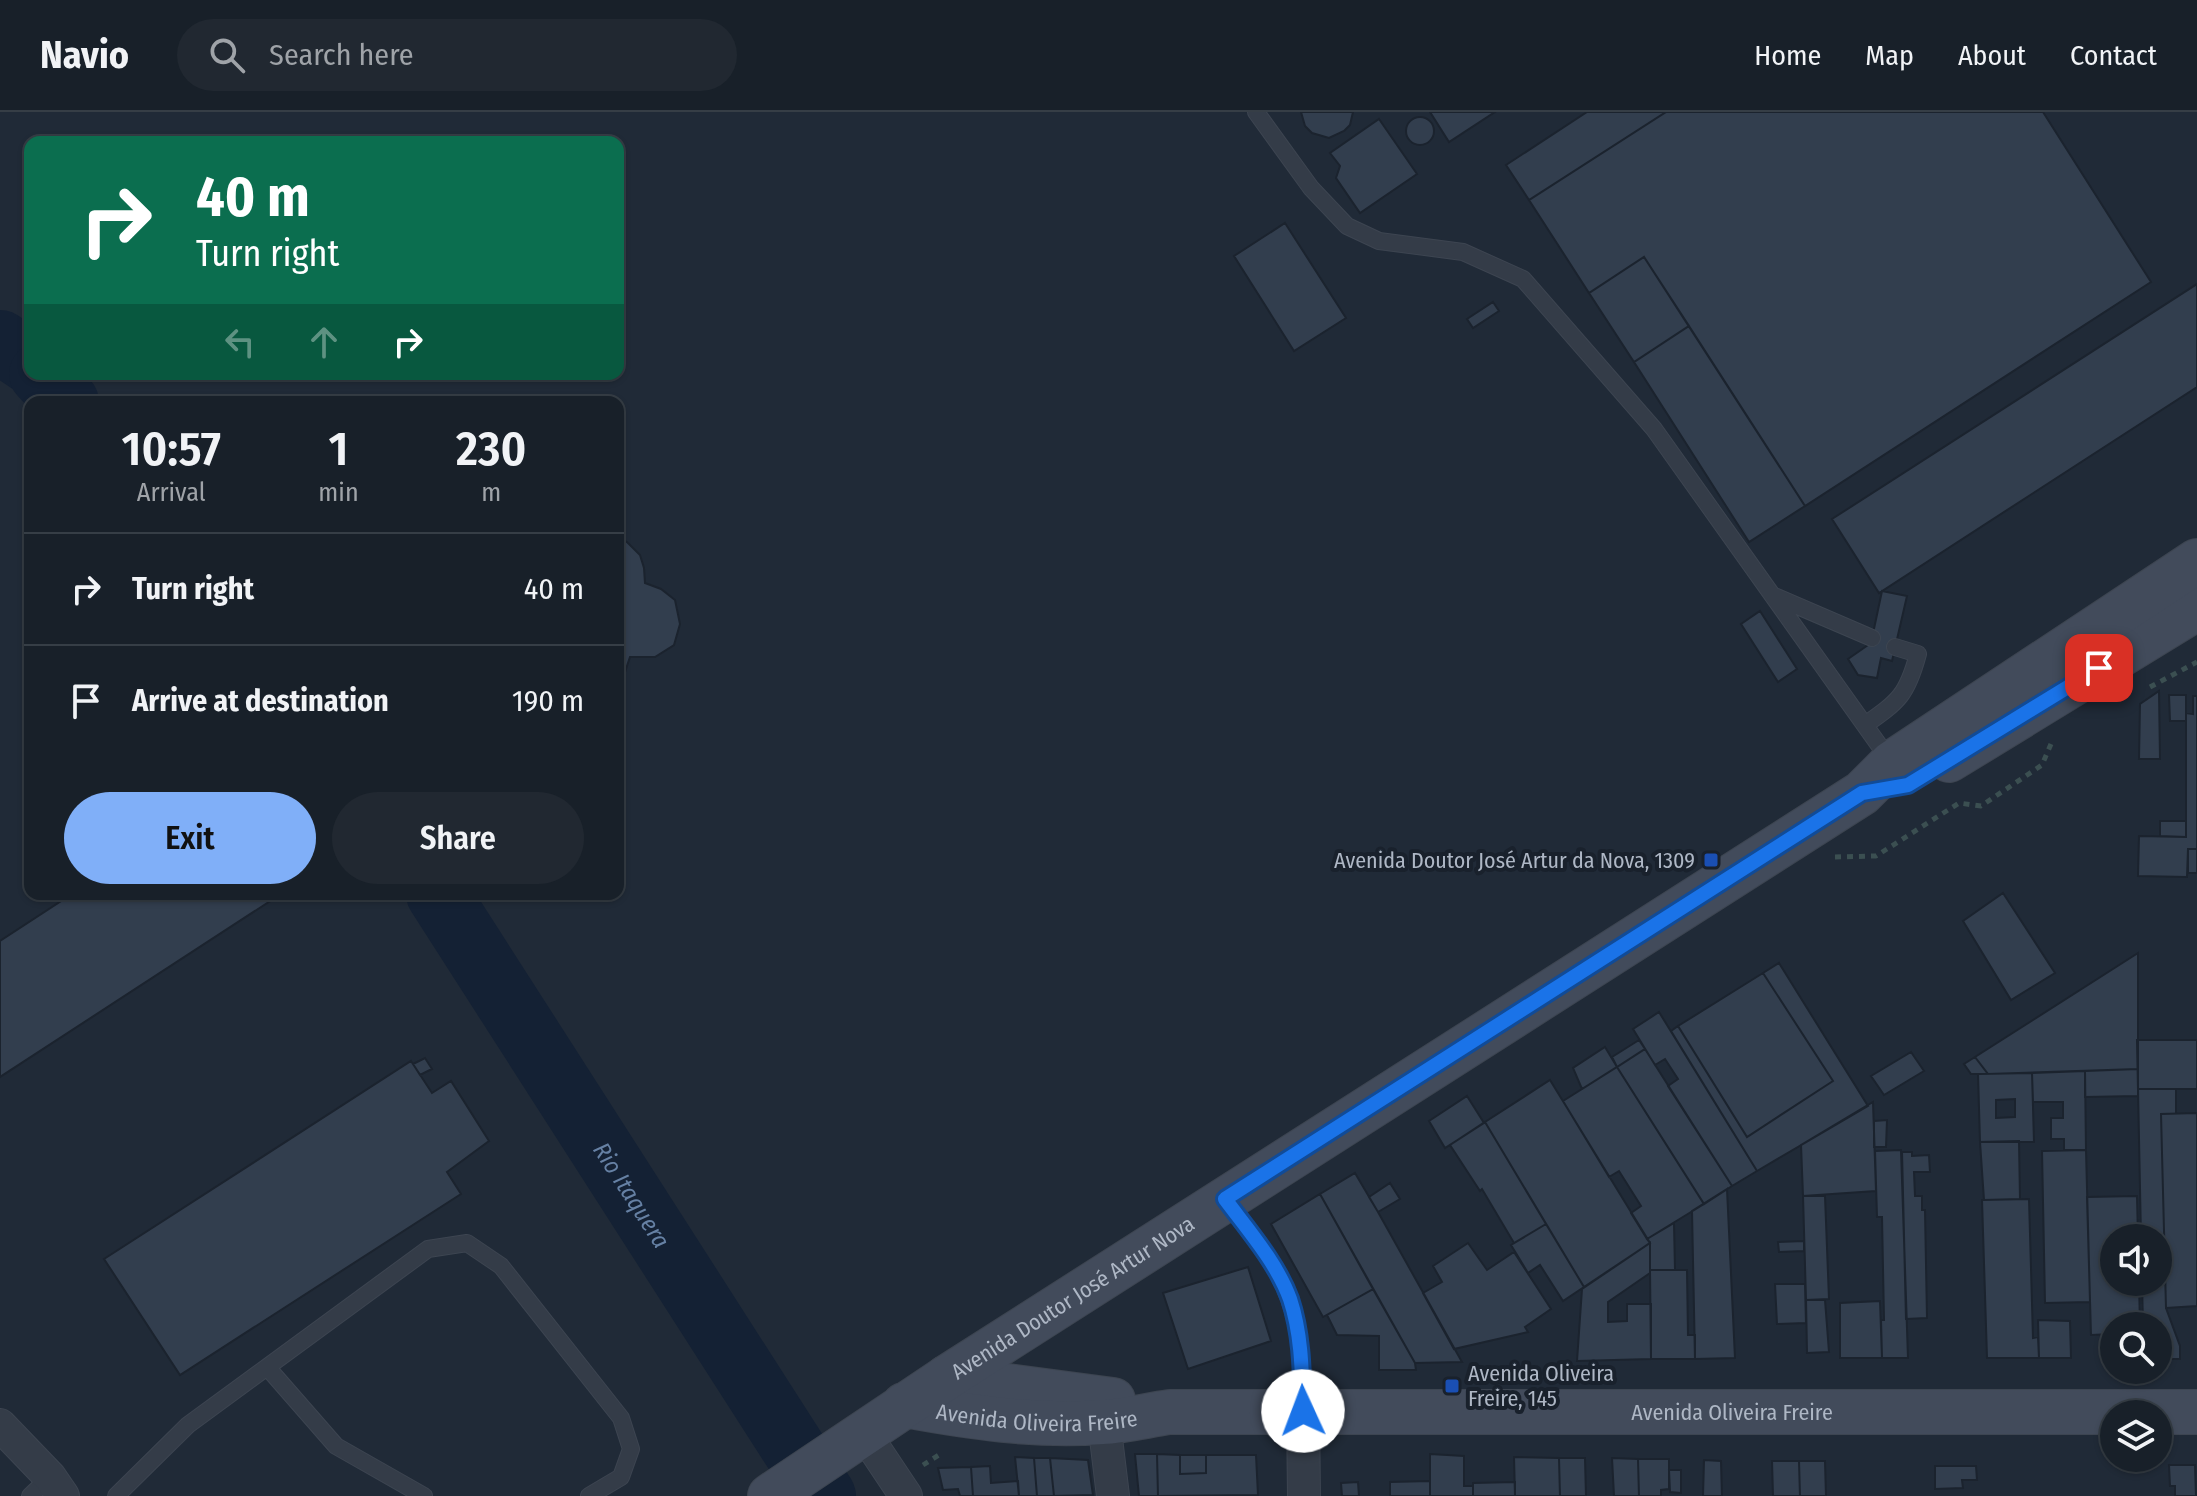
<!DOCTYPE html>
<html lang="en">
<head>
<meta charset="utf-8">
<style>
  body { margin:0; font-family:"Fira Sans Condensed",sans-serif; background:#212831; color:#f1f3f6; height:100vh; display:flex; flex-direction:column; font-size:30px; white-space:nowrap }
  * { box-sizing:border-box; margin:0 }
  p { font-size:26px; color:#9fa3a8 }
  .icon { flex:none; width:44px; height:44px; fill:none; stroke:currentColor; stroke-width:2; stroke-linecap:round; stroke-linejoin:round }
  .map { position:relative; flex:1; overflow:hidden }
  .details { position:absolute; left:24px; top:284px; width:600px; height:504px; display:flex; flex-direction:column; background:#182029; border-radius:16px; box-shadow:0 2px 6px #0004,0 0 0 2px #363e46 }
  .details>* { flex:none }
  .guide { position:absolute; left:24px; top:24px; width:600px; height:244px; border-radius:16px; box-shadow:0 2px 6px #0004,0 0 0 2px #363e46; background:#0b6e4f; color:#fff; overflow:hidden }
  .controls { position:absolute; left:2100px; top:1112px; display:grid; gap:16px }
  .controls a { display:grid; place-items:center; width:72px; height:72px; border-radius:50%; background:#182029; box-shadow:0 2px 6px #0004,0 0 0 2px #363e46; font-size:40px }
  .pin { position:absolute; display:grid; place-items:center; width:68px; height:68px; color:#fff; margin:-34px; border-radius:16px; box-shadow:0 4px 12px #0006 }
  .me { position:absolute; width:88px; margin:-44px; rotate:358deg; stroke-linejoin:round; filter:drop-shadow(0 0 6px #0008) }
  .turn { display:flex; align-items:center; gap:28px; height:168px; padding:0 40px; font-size:36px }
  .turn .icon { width:104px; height:104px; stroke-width:2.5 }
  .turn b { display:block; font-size:56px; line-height:68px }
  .lanes { display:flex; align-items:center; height:76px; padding:0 40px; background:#0003; justify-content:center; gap:40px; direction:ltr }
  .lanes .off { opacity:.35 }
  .eta { display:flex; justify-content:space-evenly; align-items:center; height:136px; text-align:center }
  .eta b { font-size:48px; font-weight:600; line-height:56px }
  .primary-button { display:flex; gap:16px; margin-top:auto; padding:16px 40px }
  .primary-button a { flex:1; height:92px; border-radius:48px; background:#80aff8; color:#111; font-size:32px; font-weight:600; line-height:92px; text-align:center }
  .primary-button a+a { background:#212831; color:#f1f3f6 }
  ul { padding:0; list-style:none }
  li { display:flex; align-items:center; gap:24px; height:112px; padding:0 40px; border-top:2px solid #363e46 }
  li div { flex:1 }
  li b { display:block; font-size:30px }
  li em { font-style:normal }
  header { display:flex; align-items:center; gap:48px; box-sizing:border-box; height:112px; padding:0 40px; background:#182029; border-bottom:2px solid #363e46 }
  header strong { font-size:38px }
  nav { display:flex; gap:44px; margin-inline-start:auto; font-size:28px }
  .search { width:560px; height:72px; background:#212831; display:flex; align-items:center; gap:20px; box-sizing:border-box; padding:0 28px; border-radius:44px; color:#9fa3a8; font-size:30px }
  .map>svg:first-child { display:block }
</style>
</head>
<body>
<header>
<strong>Navio</strong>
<div class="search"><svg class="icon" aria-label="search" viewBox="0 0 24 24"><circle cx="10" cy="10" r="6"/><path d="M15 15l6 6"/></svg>Search here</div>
<nav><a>Home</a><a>Map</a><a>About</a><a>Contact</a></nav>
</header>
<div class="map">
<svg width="2197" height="1384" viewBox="0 0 2197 1384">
  <rect width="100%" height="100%" fill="#202a37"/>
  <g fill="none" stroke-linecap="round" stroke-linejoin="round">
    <g stroke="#142134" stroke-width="64">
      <path d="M0 230 30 250"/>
      <path d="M41 262 67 290"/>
      <path id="s1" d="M438 782 824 1384"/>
    </g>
  </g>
  <path fill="#323e4e" stroke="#1b232e" stroke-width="2" fill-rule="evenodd" d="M1301 0H1353L1350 13 1344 19 1329 26 1312 21 1305 14Z
    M1430 0H1495L1449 30Z
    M1587 0H1666L1529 88 1506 53Z
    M1666 0H2043L2151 170 1805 394 1644 145 1589 181 1529 88Z
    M1406 19a14 14 0 1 1 28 0a14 14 0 1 1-28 0Z
    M1379 7 1417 62 1360 101 1336 66 1340 54 1330 41Z
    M1285 111 1346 206 1294 239 1234 144Z
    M1644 145 1689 214 1634 250 1589 181Z
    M2197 172V275L1879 481 1832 407Z
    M1493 190 1499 199 1473 216 1467 207Z
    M1689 214 1805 394 1749 430 1634 250Z
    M618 426 627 430 640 443 644 456 645 471 661 477 675 488 680 512 674 533 655 545H630L625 560 618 571Z
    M1882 479 1907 484 1892 549 1881 546 1877 566 1858 563 1848 547 1871 531Z
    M1760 499 1797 557 1778 570 1741 512Z
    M2159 579 2160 647H2139L2140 592Z
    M2169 583H2186V609H2170Z
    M2193 584H2197V737H2188L2187 765 2138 764 2139 724 2186 725V601L2193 602Z
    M2160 709H2186V725L2160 724Z
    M2188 737H2197V761H2188Z
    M2003 781 2055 861 2011 888 1963 809Z
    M72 782H281L0 965V829Z
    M2138 841V957L1988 962 1975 945Z
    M1779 851 1868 994 1757 1059 1671 919 1678 914 1747 1025 1833 969 1763 861Z
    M1763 861 1833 969 1747 1025 1678 914Z
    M1659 900 1757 1059 1732 1074 1668 974 1678 967 1665 947 1655 953 1633 917Z
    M1639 928 1645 937 1617 955 1612 945Z
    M2137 928H2197V977H2138Z
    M1605 935 1617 955 1582 977 1573 956Z
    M1645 937 1732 1074 1704 1092 1617 955Z
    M1911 940 1924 959 1884 983 1871 964Z
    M1975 945 1988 962H1971L1964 952Z
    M425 946 432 957 420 963 413 952Z
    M411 949 432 981 451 969 489 1029 447 1060 461 1082 180 1263 104 1147Z
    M1617 955 1704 1092 1647 1127 1631 1101 1641 1094 1619 1059 1609 1065 1563 989Z
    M2138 957V984L2085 985V959Z
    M2085 959 2086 1038H2064V1027H2051V1006H2063V990H2033L2032 961Z
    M2032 961 2034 1030H1980L1978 962ZM2015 987V1005L1996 1006V988Z
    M1550 968 1650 1131 1584 1175 1485 1010Z
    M2138 977H2176V1002H2161L2166 1196 2180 1234V1247H2158V1214H2143L2142 1170H2158V1126H2141Z
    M1467 984 1484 1011 1445 1036 1429 1009Z
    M1873 990 1876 1079 1803 1084 1801 1033Z
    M2197 1001V1194L2166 1196 2161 1002Z
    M1887 1008 1886 1035H1874V1009Z
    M1485 1010 1546 1112 1514 1131 1482 1077 1480 1079 1450 1033Z
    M2019 1029 2020 1087 1984 1088 1980 1030Z
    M1901 1038 1908 1246H1882L1881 1208H1884L1882 1105H1877L1875 1039Z
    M2086 1038 2090 1190 2045 1191 2042 1039Z
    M1902 1040H1912V1044L1929 1043 1930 1060H1914L1915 1084H1922V1098H1925L1927 1206 1906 1207Z
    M1355 1061 1378 1100 1462 1250 1415 1251 1320 1082Z
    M1390 1071 1400 1087 1378 1100 1369 1085Z
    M1727 1077 1735 1246 1695 1247 1692 1099Z
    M1320 1082 1373 1177 1323 1205 1271 1112Z
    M1803 1084H1825L1829 1187 1806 1188Z
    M2137 1084 2138 1126H2114V1170H2139L2140 1214H2114V1222L2091 1223 2087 1085Z
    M2029 1087 2033 1226 2038 1225 2039 1246H1987L1982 1088Z
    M1674 1111 1675 1158H1650V1131L1647 1127Z
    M1546 1112 1584 1175 1563 1189 1540 1153 1528 1161 1511 1133Z
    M1804 1129V1139L1779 1140 1778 1130Z
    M1468 1131 1487 1158 1514 1140 1551 1197 1525 1215 1528 1220 1454 1237 1423 1181 1442 1170 1433 1154Z
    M1650 1131V1161L1608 1190V1210L1627 1209V1192H1651V1247L1577 1249 1582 1177Z
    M1248 1155 1271 1229 1188 1257 1163 1181Z
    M1650 1158H1687L1688 1223H1695V1247H1651Z
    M1775 1172H1805L1806 1211 1777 1212Z
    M1373 1177 1415 1251 1416 1258H1379V1224L1337 1223 1327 1203Z
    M1806 1188H1825L1829 1240 1807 1241Z
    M1880 1189 1882 1246H1840V1191Z
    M2038 1208 2070 1209 2071 1246H2039Z
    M1135 1342H1157L1158 1384H1139Z
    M1157 1342 1180 1343V1362L1206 1361V1343H1256L1258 1383 1158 1384Z
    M1430 1342 1464 1344V1374H1473V1384H1430Z
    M1180 1343H1206V1361L1180 1362Z
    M1015 1345 1034 1346 1037 1384H1019Z
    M1514 1345 1559 1346 1560 1384H1515Z
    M1034 1346H1050L1054 1384H1037Z
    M1050 1346 1088 1348 1093 1383 1054 1384Z
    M1559 1346H1585L1586 1384H1560Z
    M1612 1346 1638 1347 1639 1384H1614Z
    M1638 1347H1669V1377L1661 1378V1384H1639Z
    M1704 1348 1721 1349 1722 1384H1703Z
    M1772 1349H1799L1800 1384H1773Z
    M1799 1349H1825L1826 1384H1800Z
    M2169 1353H2195L2196 1384H2175V1374H2170Z
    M990 1354 991 1371 1018 1369 1019 1384H973L971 1355Z
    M1935 1354H1976L1977 1368H1962L1963 1376 1935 1377Z
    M971 1355 973 1384H960L958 1377 943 1378 938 1356Z
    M1669 1358H1681V1381L1670 1380Z
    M1430 1369V1384H1390V1370Z
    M1358 1370 1359 1384H1342L1341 1371Z
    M1515 1370V1384H1473V1371Z"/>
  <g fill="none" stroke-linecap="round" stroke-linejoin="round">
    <g stroke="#3d4551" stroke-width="18">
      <path id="lane" d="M1256 0 1311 76 1347 114 1379 129 1463 140 1523 167 1654 317 1891 650
        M1772 483 1872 526
        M1865 613C1899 589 1907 583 1918 542L1895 535
        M1226 1089C1248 1119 1277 1151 1289 1187 1302 1222 1302 1261 1303 1297
        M267 1255 336 1334 424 1384
        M30 1384 50 1365
        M116 1384 188 1313 428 1137 467 1131 501 1154 621 1306 631 1337 621 1365 589 1384"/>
    </g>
    <g stroke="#3d4551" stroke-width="34">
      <path id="street" d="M1303 1299 1304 1384
        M1104 1310 1113 1384
        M0 1313 50 1365 63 1384
        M864 1321 906 1384"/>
    </g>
    <g stroke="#3d4551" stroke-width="46">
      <g id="secondary">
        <path d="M1949 648 2197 496"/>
        <path d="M946 1266 1113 1288"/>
        <path id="s2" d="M904 1293C969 1305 1036 1315 1102 1310 1125 1309 1148 1303 1170 1300H2197"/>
        <path id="s3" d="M770 1384 946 1266 1862 681 1892 651 2197 449"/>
      </g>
    </g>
    <path stroke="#3b4f51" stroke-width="5" stroke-dasharray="6 6" stroke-linecap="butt" d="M2150 575 2197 550
      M1835 745 1876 744 1959 691 1981 694 2042 653 2051 632
      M923 1353 942 1341"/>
    <use href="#lane" stroke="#343c48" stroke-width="16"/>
    <use href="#street" stroke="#343c48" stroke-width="32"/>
    <use href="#secondary" stroke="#424b5b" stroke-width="44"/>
  </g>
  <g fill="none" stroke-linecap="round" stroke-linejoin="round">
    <g stroke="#114b97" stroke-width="20">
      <path id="route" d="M1303 1299C1302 1262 1302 1223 1290 1187 1277 1151 1248 1118 1225 1087L1862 681 1908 673 2099 556"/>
    </g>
    <use href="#route" stroke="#1a73e8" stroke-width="14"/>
  </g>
  <g fill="#1a4fb4" stroke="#19212c" stroke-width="3">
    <rect x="1703" y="740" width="16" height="16" rx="4"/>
    <rect x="1444" y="1266" width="16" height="16" rx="4"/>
  </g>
  <g text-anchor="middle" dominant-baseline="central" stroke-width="8" stroke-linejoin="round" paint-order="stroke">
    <g font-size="22" fill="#aeb7c5" stroke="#19212c" text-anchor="end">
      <text x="1695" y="748">Avenida Doutor José Artur da Nova, 1309</text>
      <text x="1468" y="1261" text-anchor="start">Avenida Oliveira<tspan x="1468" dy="25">Freire, 145</tspan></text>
    </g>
    <g font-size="22" fill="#aeb7c5" stroke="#19212c">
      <text stroke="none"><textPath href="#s3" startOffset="362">Avenida Doutor José Artur Nova</textPath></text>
      <text stroke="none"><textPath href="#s2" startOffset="134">Avenida Oliveira Freire</textPath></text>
      <text stroke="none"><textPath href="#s2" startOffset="830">Avenida Oliveira Freire</textPath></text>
    </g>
    <g font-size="24" font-style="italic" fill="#6681a4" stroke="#19212c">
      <text stroke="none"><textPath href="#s1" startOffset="358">Rio Itaquera</textPath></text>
    </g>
  </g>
</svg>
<div class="controls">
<a><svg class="icon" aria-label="sound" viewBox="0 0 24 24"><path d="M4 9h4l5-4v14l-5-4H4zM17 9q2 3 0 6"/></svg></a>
<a><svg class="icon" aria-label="search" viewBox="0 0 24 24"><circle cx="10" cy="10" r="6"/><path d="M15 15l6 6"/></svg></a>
<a><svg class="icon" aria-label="layers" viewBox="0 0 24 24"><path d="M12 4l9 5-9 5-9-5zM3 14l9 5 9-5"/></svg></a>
</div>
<div class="pin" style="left:2099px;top:556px;background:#d93025"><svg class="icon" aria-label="arrive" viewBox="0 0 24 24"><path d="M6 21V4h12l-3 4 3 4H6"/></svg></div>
<svg class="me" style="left:1303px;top:1299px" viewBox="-20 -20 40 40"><circle r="19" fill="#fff"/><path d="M0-13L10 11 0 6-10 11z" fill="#1a73e8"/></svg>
<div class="guide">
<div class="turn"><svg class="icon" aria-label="right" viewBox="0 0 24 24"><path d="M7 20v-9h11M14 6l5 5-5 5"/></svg><div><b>40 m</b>Turn right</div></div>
<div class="lanes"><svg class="icon off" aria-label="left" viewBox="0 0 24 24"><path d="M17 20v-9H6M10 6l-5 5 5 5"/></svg><svg class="icon off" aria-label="ahead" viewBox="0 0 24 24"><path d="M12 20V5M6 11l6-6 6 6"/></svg><svg class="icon" aria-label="right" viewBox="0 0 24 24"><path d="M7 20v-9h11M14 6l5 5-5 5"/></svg></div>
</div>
<section class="details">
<div class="eta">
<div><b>10:57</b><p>Arrival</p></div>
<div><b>1</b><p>min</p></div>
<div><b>230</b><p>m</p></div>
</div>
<ul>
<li><svg class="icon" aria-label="right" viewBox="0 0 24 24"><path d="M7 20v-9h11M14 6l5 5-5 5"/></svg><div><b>Turn right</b></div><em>40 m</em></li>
<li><svg class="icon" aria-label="arrive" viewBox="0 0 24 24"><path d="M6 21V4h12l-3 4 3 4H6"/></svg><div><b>Arrive at destination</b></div><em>190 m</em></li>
</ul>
<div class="primary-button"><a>Exit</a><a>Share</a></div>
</section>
</div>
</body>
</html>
